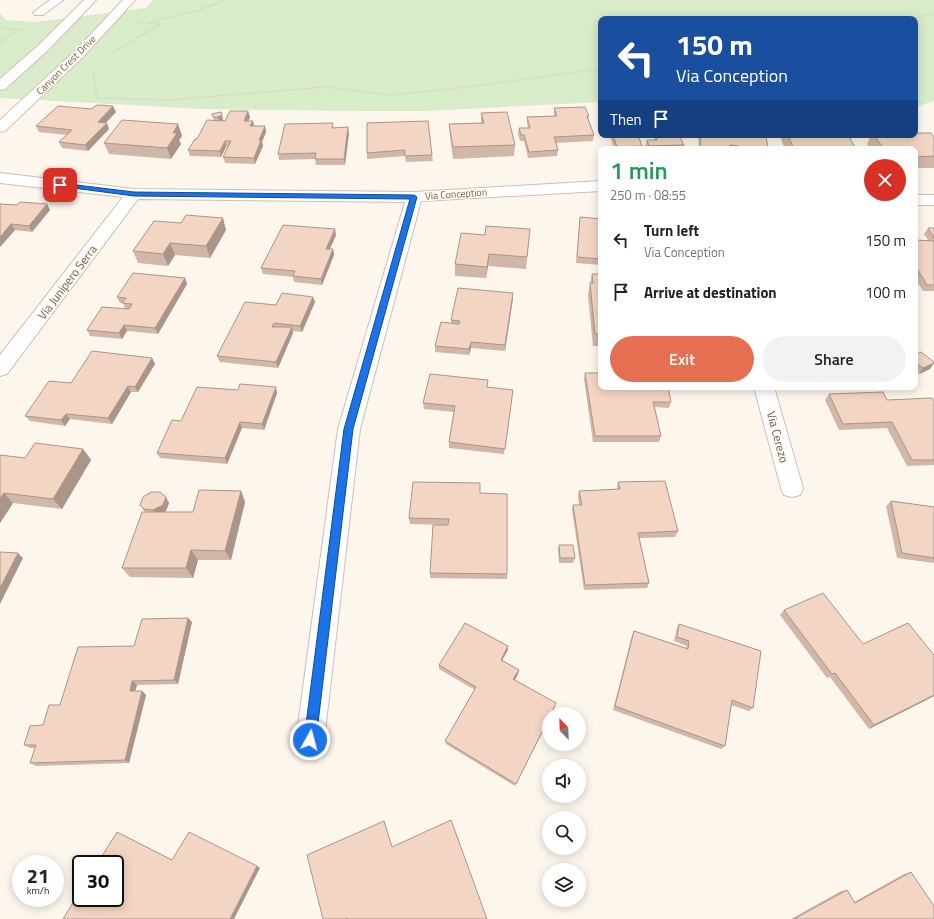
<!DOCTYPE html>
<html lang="en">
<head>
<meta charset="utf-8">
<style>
  body { margin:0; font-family:"Titillium Web",sans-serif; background:#f2f2f2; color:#222; height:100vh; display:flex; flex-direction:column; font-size:15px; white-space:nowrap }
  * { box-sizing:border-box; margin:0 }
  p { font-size:13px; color:#767676 }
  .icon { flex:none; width:22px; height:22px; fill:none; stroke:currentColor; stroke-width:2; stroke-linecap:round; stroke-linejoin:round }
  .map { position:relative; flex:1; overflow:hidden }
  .sheet { position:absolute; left:598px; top:146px; width:320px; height:244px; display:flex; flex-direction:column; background:#fff; border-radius:8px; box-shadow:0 2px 10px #0003 }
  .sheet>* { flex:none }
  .banner { position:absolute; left:598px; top:16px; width:320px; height:122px; border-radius:8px; box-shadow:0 2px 10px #0003; background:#1a4fa0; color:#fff; overflow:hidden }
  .needle { width:26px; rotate:337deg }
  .tools { position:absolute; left:542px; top:707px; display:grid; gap:8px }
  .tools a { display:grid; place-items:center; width:44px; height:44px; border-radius:50%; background:#fff; box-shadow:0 2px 10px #0003; font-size:20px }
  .speed { position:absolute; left:12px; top:855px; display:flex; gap:8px; font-size:20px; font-weight:700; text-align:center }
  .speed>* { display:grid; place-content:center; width:52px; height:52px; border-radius:50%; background:#fff; box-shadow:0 2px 10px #0003; line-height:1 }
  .speed small { font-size:10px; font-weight:400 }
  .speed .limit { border:2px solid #111; border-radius:6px; background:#fff; color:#111 }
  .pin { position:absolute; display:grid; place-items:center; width:34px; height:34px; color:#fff; margin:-17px; border-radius:8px; box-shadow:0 2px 6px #0006 }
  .me { position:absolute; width:44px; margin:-22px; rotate:7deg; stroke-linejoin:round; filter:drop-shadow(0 0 3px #0008) }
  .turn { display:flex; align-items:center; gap:14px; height:84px; padding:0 12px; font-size:18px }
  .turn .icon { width:52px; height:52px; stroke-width:2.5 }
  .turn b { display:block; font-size:28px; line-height:34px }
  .then { display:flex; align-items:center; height:38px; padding:0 12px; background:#0003; gap:8px; font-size:15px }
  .round { display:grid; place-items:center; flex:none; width:42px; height:42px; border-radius:21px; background:#f2f2f2 }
  .head { display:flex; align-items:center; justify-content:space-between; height:68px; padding:0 12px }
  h1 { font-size:24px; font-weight:600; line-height:30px; color:#1e9e55 }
  .cta { display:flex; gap:8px; margin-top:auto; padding:8px 12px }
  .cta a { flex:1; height:46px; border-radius:24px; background:#e76f51; color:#fff; font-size:16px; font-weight:600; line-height:46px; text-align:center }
  .cta a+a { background:#f2f2f2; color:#222 }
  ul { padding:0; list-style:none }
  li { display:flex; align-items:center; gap:12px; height:52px; padding:0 12px }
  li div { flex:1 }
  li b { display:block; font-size:15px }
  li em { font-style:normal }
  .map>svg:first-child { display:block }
</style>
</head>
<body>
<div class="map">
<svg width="934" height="919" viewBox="0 0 934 919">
  <rect width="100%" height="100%" fill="#fdf6ec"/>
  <path fill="#d8ecc9" d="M153 0H934V101L915 107V19H601V102L427 111H358L203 109 0 98V13L5 20 36 22 146 8Z"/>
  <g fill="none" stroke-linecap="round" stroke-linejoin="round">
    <g stroke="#d1beb0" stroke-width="2">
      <path id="minor" d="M50 0H63L43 15H35L33 13 35 11Z
        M0 173 134 189 414 192 601 181V191L421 201 360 429 324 740 320 750 310 754 300 750 296 740 338 429 405 202 138 199 7 374 0 376V355L123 197 0 183Z
        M915 195H934V205H915Z
        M754 387H774L803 488 800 495 792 497 784 495 781 488Z"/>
    </g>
    <g stroke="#d6c0b0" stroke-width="2">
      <path id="secondary" d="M84 0H96L49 49 5 89 0 90V79L41 43Z
        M123 0H135L83 57 5 131 0 132V120L75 51Z"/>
    </g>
    <path stroke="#d9b8a5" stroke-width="1.5" stroke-dasharray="0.5 1.5" stroke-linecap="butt" d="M906 19 934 14
      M150 22 196 11 226 0
      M0 28 25 30
      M0 43 17 30
      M112 53 161 24 138 22
      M93 71 97 98 170 100 326 87 388 95 443 90 601 69"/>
    <use href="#minor" fill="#fff" fill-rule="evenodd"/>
    <use href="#secondary" fill="#fff" fill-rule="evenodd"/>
  </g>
  <path fill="#d1b7a8" d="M554 108 589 116 588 120 594 135 593 141 555 143 558 150 557 156 528 158 524 141H520L518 134 519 128H528L527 123V117L554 116Z
    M116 112 105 123 109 129 88 151 62 148 59 142 67 135 39 132 36 126Z
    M481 113 515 145 514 156 453 159 450 136 449 124 481 123Z
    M212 114 222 115 223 121H225L250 117 248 121H253L254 126H265L266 132 262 142 263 146 255 164 225 163 223 157 228 147H226L221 157 190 156 188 150 197 139 214 121Z
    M367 123 432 155 433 161 406 162 405 156 367 159Z
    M333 127 349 133 345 165H316L315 159 279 160 278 154Z
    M610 135H679L684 145 683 149H646L645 146 647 140H654V138H639L642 146 641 149H614Z
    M698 135H766L768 149H699Z
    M783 135H848L856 149H785L781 140Z
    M871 135H915L934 137V168H915V149H870L867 144Z
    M182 136 179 140 181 144 171 159 109 154 104 143Z
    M47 204 50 210 32 232 15 230 0 247 17 205Z
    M601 214V265L576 263 580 217 600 219Z
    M928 228H934V291H923L915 278V240H928L924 234Z
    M530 229 526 269 488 266 486 278 455 276V264L485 235Z
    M226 230 210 258 175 255 168 266 138 263 133 251Z
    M336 235 330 249H333L334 255 322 285 294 282 293 277 263 274 261 268Z
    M592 274H601V346H593L588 295Z
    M185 278 187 284 158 334 127 331 122 339 90 336 87 330 125 309 123 303H120L117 297Z
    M513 293 505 351 471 348 469 355 435 352V346L451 323V320Z
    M315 302 302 332 293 331V333L278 368 220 362 217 356 276 305Z
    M915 355 930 369 919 374 915 371Z
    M152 358 155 364 138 392H131L112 424 70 419 65 426 30 421 25 416 71 383Z
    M585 373 671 402 669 408 655 407 661 436 659 442H593L584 379Z
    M487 387 512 396 504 454 449 448V442L454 412 424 409 423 403Z
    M277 393 264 430 242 428 227 464 160 458 157 453 181 421Z
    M829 394 887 400 934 401V465L907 466 887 428 839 430 825 400Z
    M83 449 91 460 62 509 13 503 0 523V455L25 458Z
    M618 482 678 531 675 537 639 538 649 583 647 588 584 590 572 510 573 505H579L578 496 579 491 617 489V488Z
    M241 491 245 502 231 560H198L193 578 130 577 122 568 145 512 140 505 169 503 166 511 163 512H193Z
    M480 493 507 574V579L430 578V573L447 525 410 524 409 518Z
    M891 501 934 507V563L897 558 886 506Z
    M559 545 575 558 573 563H559L558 550Z
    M784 610 863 644 934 655V696L869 729 830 677 827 678 780 615Z
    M188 618 192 622 178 684 137 685 135 691H142L146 695 129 763 36 766 30 763 35 748H30L24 745 43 725 60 705 134 646Z
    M679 624 753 708 749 711 731 705 725 746 721 749 613 710 632 635 634 631 686 648 687 646 674 641 677 628Z
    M508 650 502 660 519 670 518 674 515 680 555 707 552 714H549V719L515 786 446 744 445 741 475 690 439 669V665Z
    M911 872 934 919H791L841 891 847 890 854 902 904 874Z"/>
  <path fill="#aa9588" d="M113 106 116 112 101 128 98 122Z
    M248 111 250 117 245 127 244 121Z
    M222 115 223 121 220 123 218 117Z
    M253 121 254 127 250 126Z
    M107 123 109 129 88 151 85 145Z
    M178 124 182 136 179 140 181 144 171 159 167 148 173 133Z
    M265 126 266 132 262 142 263 146 255 164 254 158 259 140Z
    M348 127 349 133 345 165 344 159Z
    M225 141 226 147 221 157 220 151Z
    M47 204 50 210 32 232 29 226Z
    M223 218 226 230 210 258 206 246Z
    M11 224 15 230 0 247V237Z
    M335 229 336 235 327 255 326 249Z
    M170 243 175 255 168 266 163 254Z
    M333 249 334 255 322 285 321 279Z
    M489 254 488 266 486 278 487 267Z
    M185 278 187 284 158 334 155 328Z
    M513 293V299L505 351V345Z
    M313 297 315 302 302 332 300 326Z
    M124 325 127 331 122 339 119 333Z
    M292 327 293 333 278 368 276 362Z
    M471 342V348L469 355V349Z
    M152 358 155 364 138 392 135 387Z
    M934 363 930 369 919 374 923 368Z
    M128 386 131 392 112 424 108 418Z
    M276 387 277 393 264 430 262 424Z
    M66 414 70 419 65 426 61 420Z
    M240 422 242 428 227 464 225 458Z
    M83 449 91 460 62 509 53 499Z
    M241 491 245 502 231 560 225 551Z
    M4 493 13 503 0 523V498Z
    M166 497 169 503 166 511 156 515 153 510Z
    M191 550 198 560 193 578 186 568Z
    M18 553 23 558 0 604V588Z
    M188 618 192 622 178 684 174 680Z
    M508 646V650L500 664 501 660Z
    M519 670 518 674 513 683V679Z
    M132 681 137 685 134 695 130 691Z
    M142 691 146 695 129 763 125 760Z
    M934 695V696L869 729 874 725Z
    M549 718V719L515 786Z
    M257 866 260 868 234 919H230Z"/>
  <path fill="#f3d5c3" stroke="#aa9588" d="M97 105 113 106 98 122 107 123 85 145 59 142 72 130 36 126 58 106 91 109Z
    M585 107 589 116H587L594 135 554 137 558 150 529 152 524 135H521L519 128H530L527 117 557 116 554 108Z
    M230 111H248L244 121H253L250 126H265L259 140H261L254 158 223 157 231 141H225L220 151 188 150 195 139H197L207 120 225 121Z
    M221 112 222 115 218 117H213L212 114Z
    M507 112 515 145 453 147 449 124 484 123 481 113Z
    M122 120 178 124 173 133H177L167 148 104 143Z
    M428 121 432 155 405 156V150L367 153V123Z
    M333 123 332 128 348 127 344 159H315L316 153 278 154 285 124Z
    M915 133H931L934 137V156L915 157V149H884L874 135H915Z
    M613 135H638L642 146 617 147Z
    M655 135H679L684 145 649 146 647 140H657Z
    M700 135H766L768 149H739V146L730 145V149H701Z
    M788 135H848L856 149H794Z
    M20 202 47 204 29 226 11 224 0 237V204L17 205Z
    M601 214V259L577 257 580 217 601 219Z
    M186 215 223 218 206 246 170 243 163 254 133 251 154 221 181 223Z
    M283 225 335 229 326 249H333L321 279 293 276 295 271 261 268Z
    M486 226 530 229 527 257 489 254 487 267 455 264 461 233 485 235Z
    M928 228H934V238Z
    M915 240 934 241V285H927L915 265Z
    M133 273 185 278 155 328 124 325 119 333 87 330 102 307 129 309 132 304 122 303 126 298 117 297Z
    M592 274H601V334H595L590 283H593Z
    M458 288 513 293 505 345 471 342 469 349 435 346 441 322 459 324 460 321 451 320Z
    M282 293 313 297 300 326 274 323 272 327H292L276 362 217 356 245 302 276 305Z
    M92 351 152 358 135 387 128 386 108 418 66 414 61 420 25 416 49 381 71 383Z
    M921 352 934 362V363L923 368 915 362V355Z
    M585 373H601V387H668L671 402H653L661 436H595Z
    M430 374 488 380 487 387 513 390 505 449 449 442 455 406 423 403Z
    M240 384 276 387 262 424 240 422 225 458 157 453 172 420 181 421 197 387 238 390Z
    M883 392 887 400 932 398 934 401V460H912L892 422 843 424 829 394Z
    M35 443 83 449 53 499 4 493 0 498V455L25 458Z
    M665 481 678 531 638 533 649 583 585 585 573 505H582L579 491 620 489 618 482Z
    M413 482 480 483V493L507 494V574L430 573 433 525H448L449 519 409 518Z
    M199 490 241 491 225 551 191 550 186 568H122L142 512H193Z
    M151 492H160L166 497 163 505 153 510 144 509 140 505 143 497Z
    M891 501 934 507V558L902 553Z
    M559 545H573L575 558H560Z
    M0 552 18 553 0 588Z
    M823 593 863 644 908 623 934 655V695L874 725 835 673 832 674 784 610Z
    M188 618 174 680 132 681 130 691H142L125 760 30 763 36 745H24L30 726 43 725 49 705H60L78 647 134 646 142 619Z
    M465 623 508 646 501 660 519 670 513 679 556 703 551 714H549V718L516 784 445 741 476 687 439 665Z
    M679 624 761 651 753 708 732 700 725 746 615 706 634 631 688 649 689 641 677 637Z
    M451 820 487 919H348V918L345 919H323L307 855 384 821 392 847Z
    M117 832 172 860 189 832 257 866 230 919H63L81 890V898H115V864H97Z
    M911 872 934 906V919H794L847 890 855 903Z"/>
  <path fill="#1a73e8" stroke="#114b97" d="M60 183 134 192 414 195 417 197 353 429 316 740 314 744 310 746 306 744 304 740 344 429 410 199 134 196 58 186V184Z"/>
  <g text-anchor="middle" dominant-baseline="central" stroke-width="3" stroke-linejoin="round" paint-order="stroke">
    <g font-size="10" fill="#7a5c4d" stroke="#fffaf3">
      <text transform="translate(66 65) rotate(-45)">Canyon Crest Drive</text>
      <text transform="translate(456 194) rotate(-4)">Via Conception</text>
    </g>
    <g font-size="12" fill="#7a5c4d" stroke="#fffaf3">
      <text transform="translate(67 282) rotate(-53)">Via Junipero Serra</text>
      <text transform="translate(778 437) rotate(75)">Via Cerezo</text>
    </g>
  </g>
</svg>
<div class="tools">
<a><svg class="needle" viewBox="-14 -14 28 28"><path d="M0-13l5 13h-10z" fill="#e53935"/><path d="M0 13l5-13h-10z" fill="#767676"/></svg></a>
<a><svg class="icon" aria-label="sound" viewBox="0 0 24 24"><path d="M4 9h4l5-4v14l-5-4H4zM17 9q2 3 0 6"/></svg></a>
<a><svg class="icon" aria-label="search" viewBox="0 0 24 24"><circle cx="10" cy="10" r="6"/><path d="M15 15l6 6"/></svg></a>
<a><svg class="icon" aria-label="layers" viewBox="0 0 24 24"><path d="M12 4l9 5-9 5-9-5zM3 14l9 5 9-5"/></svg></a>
</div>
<div class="speed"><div>21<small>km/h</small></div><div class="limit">30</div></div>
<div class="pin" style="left:60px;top:185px;background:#d93025"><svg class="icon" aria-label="arrive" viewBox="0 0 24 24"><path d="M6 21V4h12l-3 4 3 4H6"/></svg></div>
<svg class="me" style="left:310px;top:740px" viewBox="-20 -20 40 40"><circle r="17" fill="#1a73e8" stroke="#fff" stroke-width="3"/><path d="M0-11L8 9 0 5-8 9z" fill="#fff"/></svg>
<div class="banner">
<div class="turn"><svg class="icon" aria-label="left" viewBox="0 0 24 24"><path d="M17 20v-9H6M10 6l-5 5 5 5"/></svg><div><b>150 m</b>Via Conception</div></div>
<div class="then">Then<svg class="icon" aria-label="arrive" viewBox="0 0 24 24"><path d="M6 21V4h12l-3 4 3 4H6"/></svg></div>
</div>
<section class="sheet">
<div class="head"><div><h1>1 min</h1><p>250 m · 08:55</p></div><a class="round" style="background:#d93025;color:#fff"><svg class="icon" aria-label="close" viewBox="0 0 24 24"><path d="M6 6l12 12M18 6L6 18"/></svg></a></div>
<ul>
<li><svg class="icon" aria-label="left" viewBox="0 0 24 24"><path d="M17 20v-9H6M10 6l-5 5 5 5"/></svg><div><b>Turn left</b><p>Via Conception</p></div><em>150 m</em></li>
<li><svg class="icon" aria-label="arrive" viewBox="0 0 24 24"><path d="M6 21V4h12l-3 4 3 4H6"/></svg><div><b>Arrive at destination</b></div><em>100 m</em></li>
</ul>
<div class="cta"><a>Exit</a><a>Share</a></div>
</section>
</div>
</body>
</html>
